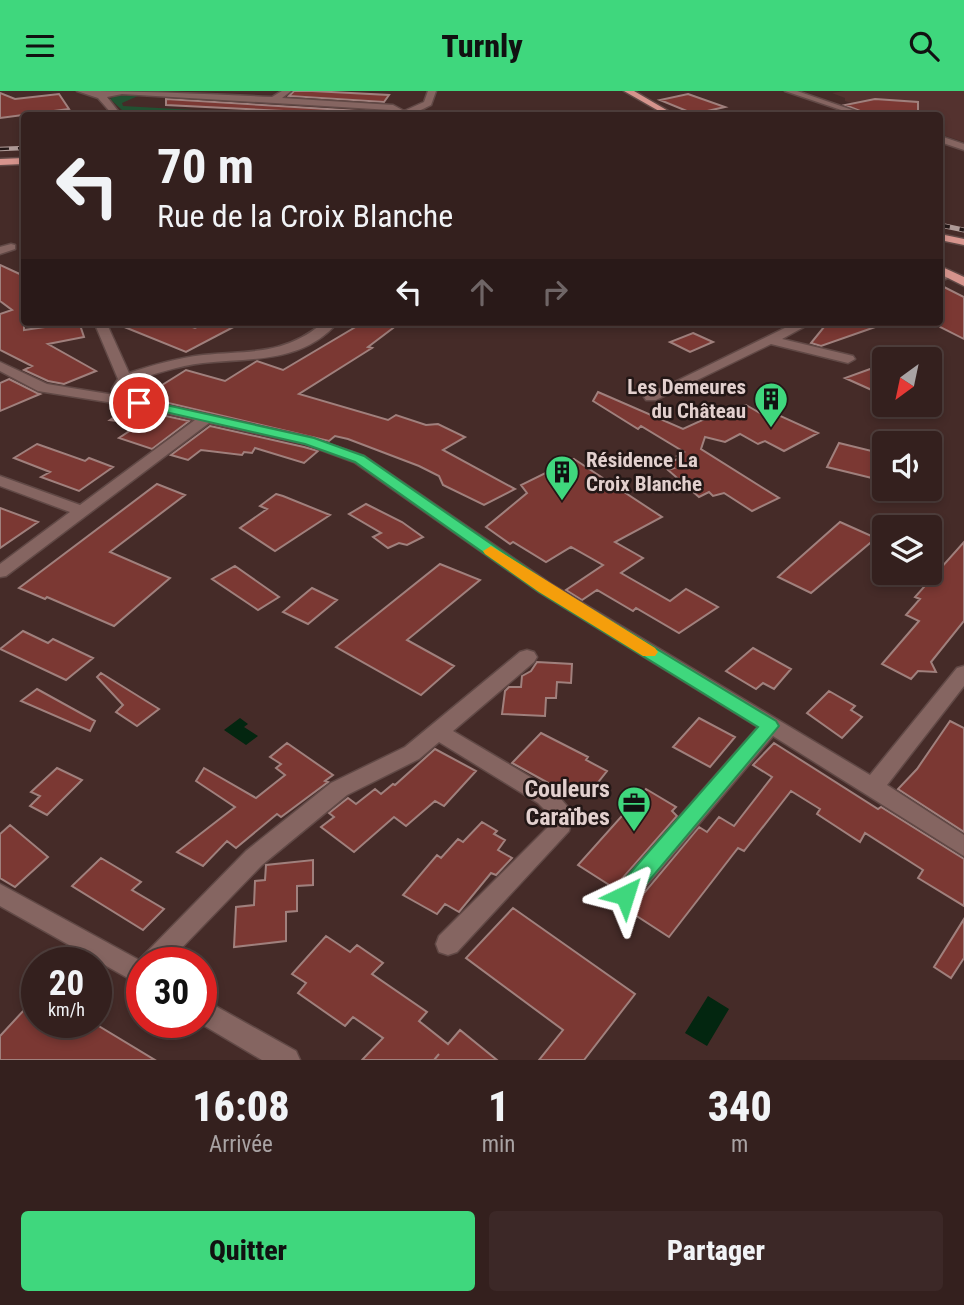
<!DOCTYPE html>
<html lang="fr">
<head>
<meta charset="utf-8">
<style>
  body { margin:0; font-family:"Roboto Condensed",sans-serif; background:#3c2827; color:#f1f3f6; height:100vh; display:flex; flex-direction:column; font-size:26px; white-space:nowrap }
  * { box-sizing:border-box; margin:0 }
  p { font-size:23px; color:#a9a3a4 }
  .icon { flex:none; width:38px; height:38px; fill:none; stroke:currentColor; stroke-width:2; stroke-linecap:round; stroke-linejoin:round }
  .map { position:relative; height:969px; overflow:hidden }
  .drawer { display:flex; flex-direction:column; background:#34201e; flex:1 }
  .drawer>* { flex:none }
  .guide { position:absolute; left:21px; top:21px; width:922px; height:214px; border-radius:7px; box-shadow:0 4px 10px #0003,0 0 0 2px #4e3e3c; background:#34201e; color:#f1f3f6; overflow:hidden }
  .needle { width:46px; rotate:213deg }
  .controls { position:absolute; left:872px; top:256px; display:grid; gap:14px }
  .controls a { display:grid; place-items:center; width:70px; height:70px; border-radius:7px; background:#34201e; box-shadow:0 4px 10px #0003,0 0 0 2px #4e3e3c; font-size:35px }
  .speed { position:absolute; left:21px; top:856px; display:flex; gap:14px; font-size:35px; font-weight:700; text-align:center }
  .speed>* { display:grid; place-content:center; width:91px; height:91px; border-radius:50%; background:#34201e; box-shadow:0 4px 10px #0003,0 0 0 2px #4e3e3c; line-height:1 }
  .speed small { font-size:18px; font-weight:400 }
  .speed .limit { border:10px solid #d22; background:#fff; color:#111 }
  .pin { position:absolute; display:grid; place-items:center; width:60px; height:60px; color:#fff; margin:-30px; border:4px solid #fff; border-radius:50%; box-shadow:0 2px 7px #0007 }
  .me { position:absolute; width:77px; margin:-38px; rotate:41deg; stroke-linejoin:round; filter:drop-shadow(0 0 5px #0008) }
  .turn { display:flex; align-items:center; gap:24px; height:147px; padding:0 21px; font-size:32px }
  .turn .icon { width:91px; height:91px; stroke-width:2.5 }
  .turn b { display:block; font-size:49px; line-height:60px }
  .lanes { display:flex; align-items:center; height:66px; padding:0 21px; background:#0003; justify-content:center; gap:35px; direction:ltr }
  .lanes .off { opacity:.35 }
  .eta { display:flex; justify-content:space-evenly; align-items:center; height:119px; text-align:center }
  .eta b { font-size:42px; font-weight:800; line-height:49px }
  .action { display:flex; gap:14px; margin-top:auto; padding:14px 21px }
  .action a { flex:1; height:80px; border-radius:7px; background:#3fd77d; color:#111; font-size:28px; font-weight:800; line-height:80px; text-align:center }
  .action a+a { background:#3c2827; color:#f1f3f6 }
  header { display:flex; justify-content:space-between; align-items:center; height:91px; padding:0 21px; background:#3fd77d; color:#111; font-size:32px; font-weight:800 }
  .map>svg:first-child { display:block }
</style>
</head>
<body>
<header><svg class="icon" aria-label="menu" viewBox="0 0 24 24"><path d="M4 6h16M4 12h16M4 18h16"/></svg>Turnly<svg class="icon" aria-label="search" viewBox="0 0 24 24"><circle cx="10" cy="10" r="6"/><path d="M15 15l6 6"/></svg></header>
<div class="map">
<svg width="964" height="969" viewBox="0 0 964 969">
  <rect width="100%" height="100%" fill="#452b28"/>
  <path fill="#54322f" d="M845 0H964V51L940 43V24H888L845 10V7L832 2Z"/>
  <path fill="#225232" d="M116 4 138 5 122 12 123 15 212 20 188 23 122 19 110 8Z"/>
  <path fill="#032610" d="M240 627 248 633 244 636 258 645 246 654 224 639Z
    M708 905 729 918 707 955 685 942Z"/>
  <path fill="#7b3833" stroke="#a0807d" stroke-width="2" d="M294 0H312L389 4 384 11 289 5Z
    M0 2 15 8 59 3 69 18 0 27Z
    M688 3 725 16 694 23 660 9Z
    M166 8 376 21 363 24 166 14Z
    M875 8 918 11V24H870L845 14Z
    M0 174 24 185V239L79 231 84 246 48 253 96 280 64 293 48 290 24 279 32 275 0 259V223L12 219 0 210Z
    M940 194 964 206V248L940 236Z
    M112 231H177L195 237 207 231H243L186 261Z
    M364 231H401L368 256 372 257 299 303 388 329 396 324 426 334 438 333 465 346 443 359 515 398 484 414 443 394 439 385 419 375 348 348 335 345 329 350 143 306 186 279 225 290 257 270 283 279Z
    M828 231H881V234L821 255 811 252Z
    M693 242 713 251 690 261 670 251Z
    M884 273V294L874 300 845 287Z
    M9 288 37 302 40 303 0 320V292Z
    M598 301 683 338 722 320 725 321 746 314 767 326 774 322 818 342 784 360 765 350 758 353 740 343 725 351 705 346 701 358 779 407 752 420 724 402 713 405 709 401 699 406 668 379 674 377 668 372 680 367 677 365 684 361 641 335 638 338 593 310Z
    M128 317 138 319 189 330 152 358 119 347 140 333 110 329Z
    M210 335 304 356 318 360 304 372 255 357 252 362 244 361 242 364 201 359 188 369 171 364Z
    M839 352 884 363V390L827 376Z
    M37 353 85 370 89 367 113 376 79 400 41 386 50 381 14 367Z
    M574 368 662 426 615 451 643 467 621 482 670 510 686 498 718 516 679 542 636 517 633 520 597 499 582 509 566 499 603 474 571 456 546 471 513 451 510 453 486 436 527 402 521 394Z
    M157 393 185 404 110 461 170 487 114 535 47 506 45 508 19 497Z
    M276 403 283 405 330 424 275 460 240 437 267 418 260 415Z
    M366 413 402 431 423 446 407 454 399 452 388 457 373 446 381 442 349 423Z
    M0 417 38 431 0 457Z
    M840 431 876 447 811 502 778 486Z
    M964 451V530L931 571 936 581 918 580 911 588 882 573 919 530 906 524 920 508 915 506Z
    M440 473 480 489 407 549 454 575 421 604 336 556Z
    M235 475 279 506 258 519 212 488Z
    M312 497 337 509 308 533 283 521Z
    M23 540 48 552 53 548 93 567 66 589 0 558Z
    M753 557 791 578 774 598 763 592 756 598 726 580Z
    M537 571 572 573 571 592 557 591 556 607H546L545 625 502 623 505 600 509 596H521L522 585 531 580Z
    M101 582 159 618 137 635 116 621 123 614 97 586Z
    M37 598 95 630 90 640 21 610Z
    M829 600 855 615 851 619 862 626 842 647 807 622Z
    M699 627 735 646 710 676 673 656Z
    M950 630 964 637V741L898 698 917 678Z
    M541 642 588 666 586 669 607 680 588 704 576 697 570 704 512 672Z
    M287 652 333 684 325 690 328 691 281 726 277 723 236 757 227 750 203 775 177 761 235 716 196 690 204 677 256 707 285 684 276 677 281 673 270 666Z
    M774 652 878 718 881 716 964 768V815L918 787 923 779 865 742 860 751 817 723 820 718 791 700 744 760 738 757 669 846 629 820 699 736 707 741 719 726 734 735 772 686 753 674Z
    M435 658 476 680 444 715 435 710 406 735 394 726 354 761 321 736 334 726 329 722 348 707 356 713 375 698 381 703 393 693 395 694Z
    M57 677 82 689 47 724 30 715 40 705 31 701Z
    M646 698 676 716 672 720 677 725 614 797 578 774Z
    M482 731 497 740 494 743 505 749 498 759 512 767 496 784 491 782 459 821 445 813 437 823 403 804 437 764 441 767 458 748 463 751Z
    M10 734 48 766 15 796 0 787V743Z
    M101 767 141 791 132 799 164 818 143 839 72 795Z
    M313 769V794L297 795V820L286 821V850L234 856 236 816 254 814 255 790 265 789 266 774Z
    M513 817 635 903 584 969H539L563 939 466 867Z
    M964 828V867L951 887 934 876Z
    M326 845 350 861 357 854 383 872 372 883 427 921 419 930 448 953 460 939 497 969H434L439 963 434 969H362L383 947 353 926 345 935 298 902 306 892 292 883Z
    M37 905V931H92L155 969H0V945Z"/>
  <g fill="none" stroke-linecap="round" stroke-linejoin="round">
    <g stroke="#614946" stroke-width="3">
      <path id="minor" d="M77 0C141 0 207 3 272 6L282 0H291L282 7 393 14 404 20 424 11 428 0H436L431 14C416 21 407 29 391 19L122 3 107 6 121 24H113L98 7Z
        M785 0H797L867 24H856Z
        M188 21H260L264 24H184Z
        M940 45 964 53V59L940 51Z
        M11 153 15 154V158L0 163V156Z
        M950 180 956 184 940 190V183Z
        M94 231H106L129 282C153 274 177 267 203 264 251 259 284 265 324 231H338C303 272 252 267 203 272 178 275 154 283 130 291L124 301 119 302 112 298 118 288Z
        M797 231H813L782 248 853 265 855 268 848 272 771 253 656 309H646L644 306Z
        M0 271 47 293 139 308 309 346 364 365 551 493 870 684 957 577 964 575V595L887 694 964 744V765L773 645 633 811 625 814 617 811 613 804 617 797 758 636 539 501 354 371 305 353 209 332 6 485 0 486V473L70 421 0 395V385L80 414 195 329 139 316 38 300 0 280Z
        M527 559 534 561 537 566 534 571 453 640 554 700 573 722 569 740 457 861 448 864 439 861 436 853 439 845 548 736 550 724 538 712 439 651 419 668 347 704 262 774 167 872H142V895L0 815V793L139 869 246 760 331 692 405 656 520 561Z
        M201 907 296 960 300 969H262L198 931H201Z"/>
    </g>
    <g stroke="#614946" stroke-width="3">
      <path id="major" d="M624 0H634L675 24H666Z
        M24 67V73L0 74V68Z
        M940 143 964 148V154L940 149Z
        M940 175 964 186V195L940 183Z"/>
    </g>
    <use href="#minor" fill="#856561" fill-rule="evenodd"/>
    <use href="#major" fill="#d6948d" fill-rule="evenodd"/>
    <g stroke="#ae9a97" stroke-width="4.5">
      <path id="rail-far1" d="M0 58 24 57"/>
    </g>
    <g stroke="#ae9a97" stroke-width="5">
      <path id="rail" d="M940 134 964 139"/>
    </g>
    <use href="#rail-far1" stroke="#231716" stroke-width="2.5" stroke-dasharray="9" stroke-linecap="butt"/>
    <use href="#rail" stroke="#231716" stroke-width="3.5" stroke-dasharray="10" stroke-linecap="butt"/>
  </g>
  <path fill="#3fd77d" stroke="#298c51" stroke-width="2" d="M139 308 314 347 364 365 551 494 776 630 779 635 632 810 625 813 617 810 614 804 617 797 758 636 539 501 355 371 305 353 135 314V309Z"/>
  <path fill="#f59e0b" d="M491 455 655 557 658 561 655 565H643L539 501 485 463 483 460Z"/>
  <defs>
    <g id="building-pin" transform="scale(1.75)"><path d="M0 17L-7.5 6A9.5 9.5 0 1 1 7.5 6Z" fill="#3fd77d" stroke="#231716"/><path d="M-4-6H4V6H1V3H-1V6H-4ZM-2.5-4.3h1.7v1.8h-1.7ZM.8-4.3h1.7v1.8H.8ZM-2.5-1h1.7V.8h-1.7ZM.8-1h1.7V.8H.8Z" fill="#111"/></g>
    <g id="office-pin" transform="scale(1.75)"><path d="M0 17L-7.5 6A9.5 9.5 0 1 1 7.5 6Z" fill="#3fd77d" stroke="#231716"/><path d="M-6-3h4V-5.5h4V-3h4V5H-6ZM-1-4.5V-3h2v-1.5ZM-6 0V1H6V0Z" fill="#111"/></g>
  </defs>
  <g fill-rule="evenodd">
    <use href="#building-pin" x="771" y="308"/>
    <use href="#building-pin" x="562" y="381"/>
    <use href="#office-pin" x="634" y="712"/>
  </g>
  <g text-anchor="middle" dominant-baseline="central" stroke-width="5" stroke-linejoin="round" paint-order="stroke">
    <g font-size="21" font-weight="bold" fill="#e2d0ce" stroke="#231716" text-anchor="end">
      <text x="746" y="296">Les Demeures<tspan x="746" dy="24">du Château</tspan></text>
      <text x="586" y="369" text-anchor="start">Résidence La<tspan x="586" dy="24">Croix Blanche</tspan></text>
    </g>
    <g font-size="24" font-weight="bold" fill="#e2d0ce" stroke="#231716" text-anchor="end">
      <text x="610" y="698">Couleurs<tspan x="610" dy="28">Caraïbes</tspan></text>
    </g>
  </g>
</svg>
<div class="controls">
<a><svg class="needle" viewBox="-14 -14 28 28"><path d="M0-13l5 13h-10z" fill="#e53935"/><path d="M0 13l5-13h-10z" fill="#a9a3a4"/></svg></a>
<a><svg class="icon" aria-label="sound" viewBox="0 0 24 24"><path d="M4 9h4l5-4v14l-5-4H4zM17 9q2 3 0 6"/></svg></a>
<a><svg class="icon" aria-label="layers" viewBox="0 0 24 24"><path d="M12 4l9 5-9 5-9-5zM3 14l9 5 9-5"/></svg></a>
</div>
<div class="speed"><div>20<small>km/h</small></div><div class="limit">30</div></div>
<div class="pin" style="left:139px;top:312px;background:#d93025"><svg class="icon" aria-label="arrive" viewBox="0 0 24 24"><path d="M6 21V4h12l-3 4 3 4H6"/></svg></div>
<svg class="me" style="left:625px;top:804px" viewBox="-20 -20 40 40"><path d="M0-17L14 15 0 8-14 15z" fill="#3fd77d" stroke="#fff" stroke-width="4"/></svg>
<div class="guide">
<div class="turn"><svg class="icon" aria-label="left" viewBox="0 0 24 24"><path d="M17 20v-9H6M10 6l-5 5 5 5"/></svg><div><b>70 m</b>Rue de la Croix Blanche</div></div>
<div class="lanes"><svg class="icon" aria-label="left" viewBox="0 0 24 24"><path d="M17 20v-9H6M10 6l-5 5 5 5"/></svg><svg class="icon off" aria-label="ahead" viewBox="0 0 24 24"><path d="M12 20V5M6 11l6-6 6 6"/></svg><svg class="icon off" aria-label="right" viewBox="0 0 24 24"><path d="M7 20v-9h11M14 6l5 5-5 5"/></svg></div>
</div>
</div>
<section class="drawer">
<div class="eta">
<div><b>16:08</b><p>Arrivée</p></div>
<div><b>1</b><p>min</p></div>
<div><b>340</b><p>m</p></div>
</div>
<div class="action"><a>Quitter</a><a>Partager</a></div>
</section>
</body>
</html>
